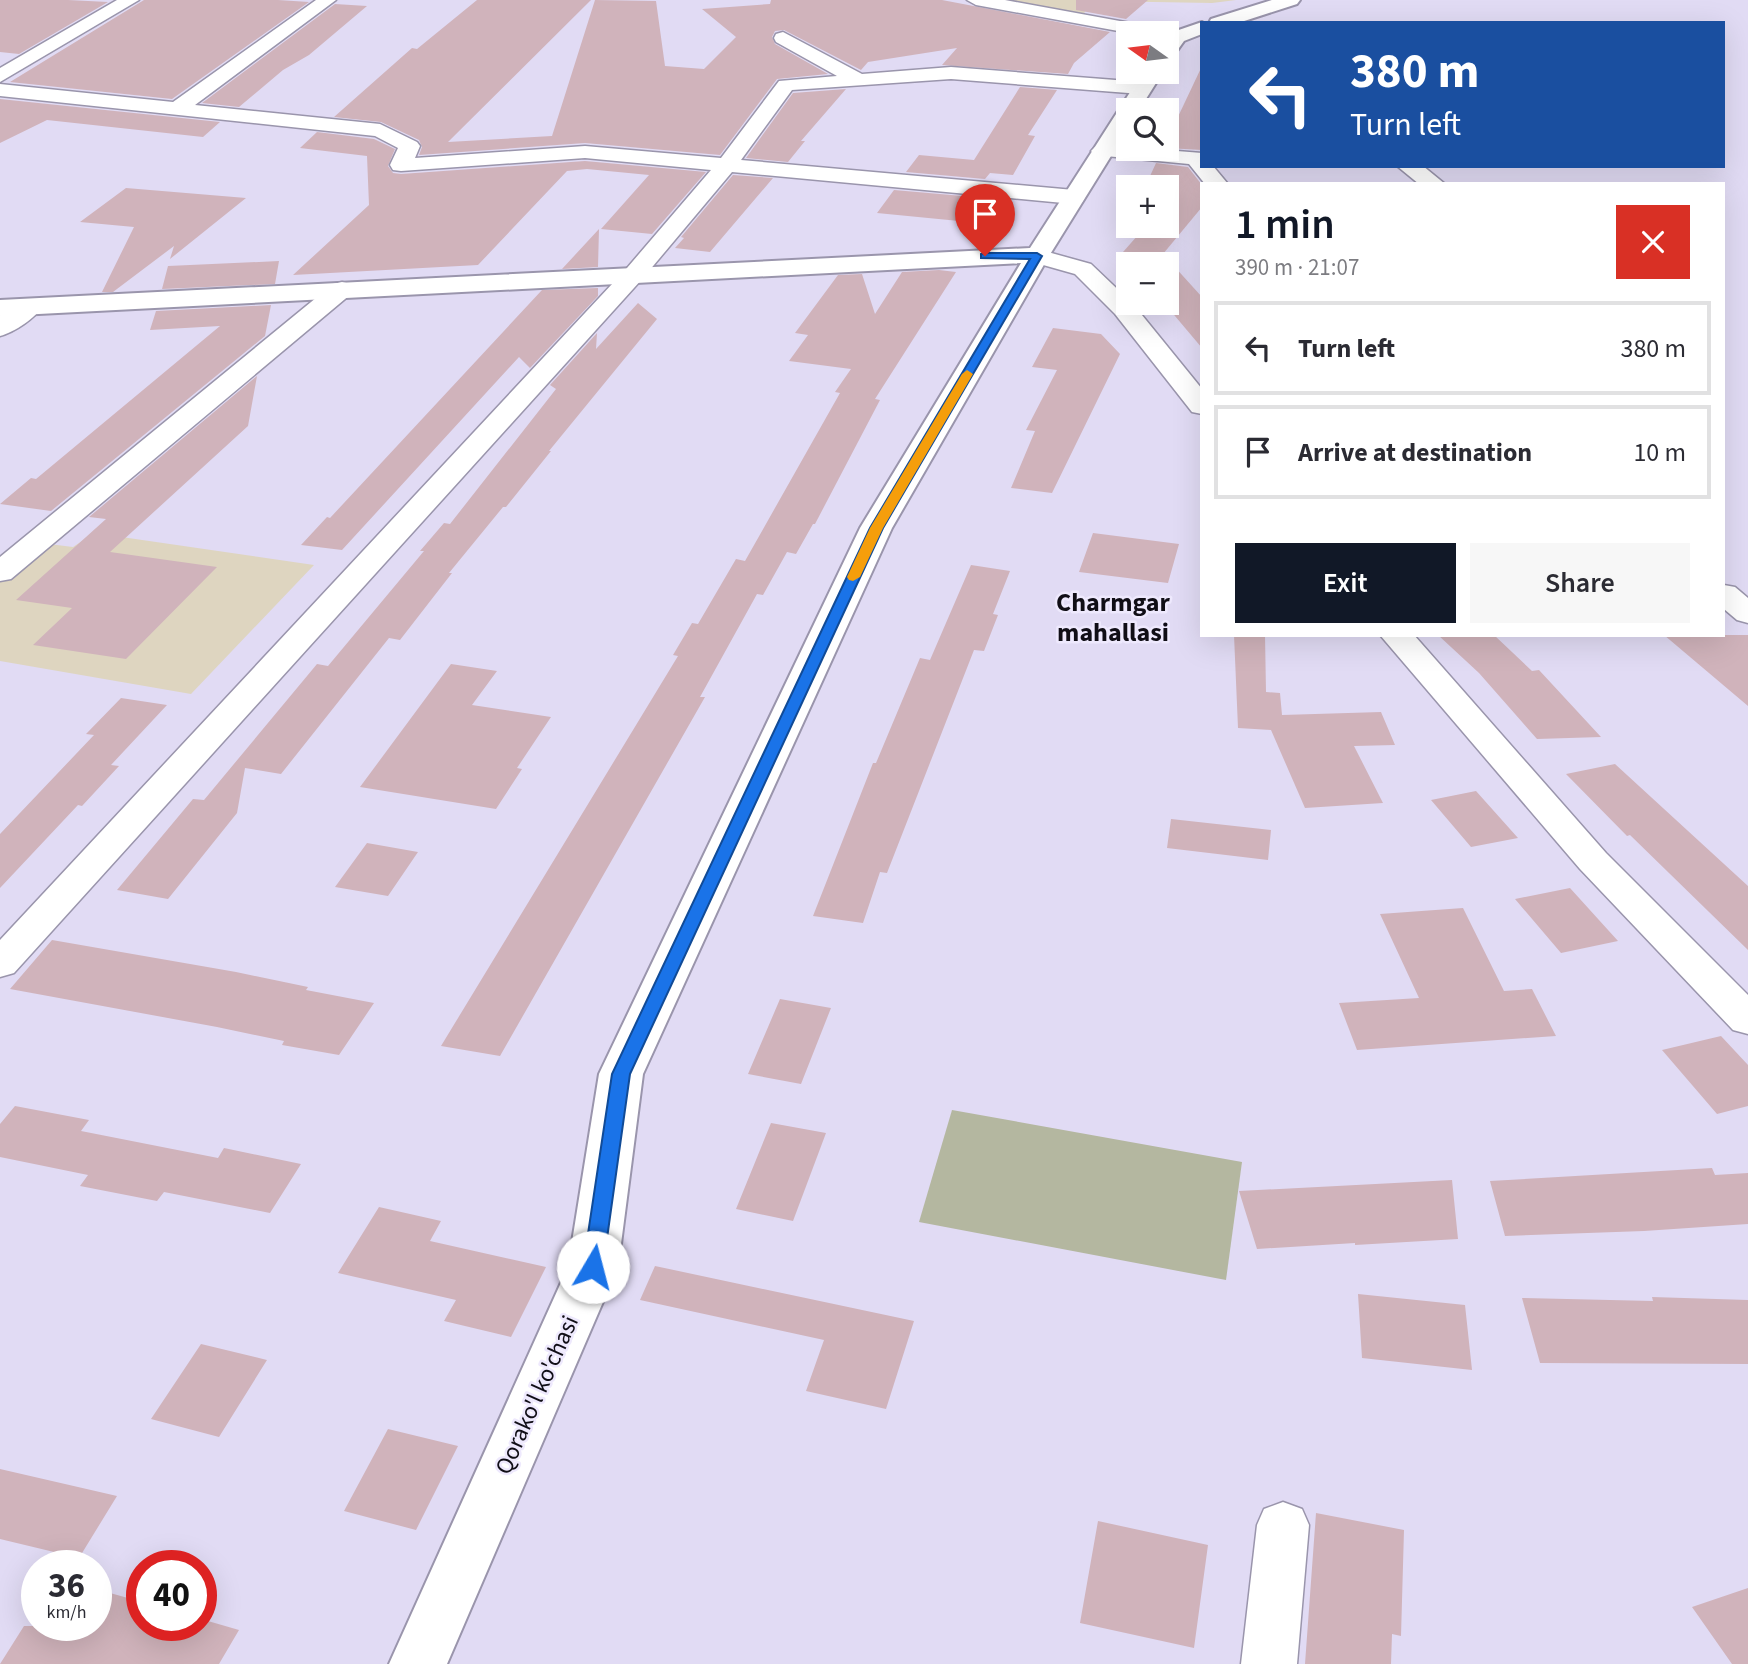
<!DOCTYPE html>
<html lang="en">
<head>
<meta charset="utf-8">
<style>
  body { margin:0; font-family:"Source Sans 3",sans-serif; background:#f7f7f7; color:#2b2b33; height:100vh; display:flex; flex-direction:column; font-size:26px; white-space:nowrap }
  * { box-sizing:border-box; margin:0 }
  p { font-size:23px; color:#7c7c81 }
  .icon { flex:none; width:38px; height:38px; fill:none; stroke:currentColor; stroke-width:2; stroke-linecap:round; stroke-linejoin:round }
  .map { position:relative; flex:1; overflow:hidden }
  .panel { position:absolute; left:1200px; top:182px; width:525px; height:455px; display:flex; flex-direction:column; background:#fff; border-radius:0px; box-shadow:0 7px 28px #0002 }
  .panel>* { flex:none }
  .hud { position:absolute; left:1200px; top:21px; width:525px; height:147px; border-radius:0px; box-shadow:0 7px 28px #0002; background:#1a4fa0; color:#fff; overflow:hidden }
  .needle { width:46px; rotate:284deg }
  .buttons { position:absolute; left:1116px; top:21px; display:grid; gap:14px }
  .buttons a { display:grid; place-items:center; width:63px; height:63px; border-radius:0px; background:#fff; box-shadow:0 7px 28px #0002; font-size:35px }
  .speed { position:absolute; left:21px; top:1550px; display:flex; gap:14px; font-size:35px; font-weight:700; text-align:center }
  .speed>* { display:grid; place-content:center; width:91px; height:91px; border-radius:50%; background:#fff; box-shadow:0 7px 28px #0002; line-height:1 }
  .speed small { font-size:18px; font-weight:400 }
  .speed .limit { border:10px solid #d22; background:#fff; color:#111 }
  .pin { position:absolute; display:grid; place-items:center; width:60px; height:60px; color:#fff; margin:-72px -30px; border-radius:50% 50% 50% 0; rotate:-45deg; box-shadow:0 0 7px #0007 }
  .pin .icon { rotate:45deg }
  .me { position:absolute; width:77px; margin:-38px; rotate:8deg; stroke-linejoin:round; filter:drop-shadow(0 0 5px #0008) }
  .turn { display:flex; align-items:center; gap:24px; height:147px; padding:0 35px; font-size:32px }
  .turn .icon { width:91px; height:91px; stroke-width:2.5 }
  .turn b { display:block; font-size:49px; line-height:60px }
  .round { display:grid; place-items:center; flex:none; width:74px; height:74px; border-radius:0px; background:#f7f7f7 }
  .head { display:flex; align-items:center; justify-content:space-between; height:119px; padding:0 35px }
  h1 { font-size:42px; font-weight:600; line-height:52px; color:#111827 }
  .primary-button { display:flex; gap:14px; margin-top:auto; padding:14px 35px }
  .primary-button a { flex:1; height:80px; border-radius:0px; background:#111827; color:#fff; font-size:28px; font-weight:600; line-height:80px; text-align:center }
  .primary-button a+a { background:#f7f7f7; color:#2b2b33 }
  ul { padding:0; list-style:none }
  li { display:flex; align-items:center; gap:21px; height:94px; margin:0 14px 10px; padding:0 21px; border:4px solid #e1e1e2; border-radius:0px }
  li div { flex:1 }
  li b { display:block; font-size:26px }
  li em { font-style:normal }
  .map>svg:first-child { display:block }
</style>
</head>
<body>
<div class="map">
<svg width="1748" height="1664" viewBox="0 0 1748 1664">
  <rect width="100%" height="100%" fill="#e1dbf4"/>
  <path fill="#ded5c0" d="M993 0H1236L1212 3 1093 1 1082 16Z
    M94 533 314 565 191 694 0 661V569L33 542 73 547Z"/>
  <path fill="#b4b7a0" d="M952 1110 1242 1162 1226 1280 919 1222Z"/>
  <path fill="#d0b3bb" d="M0 0H68L108 2 19 54 0 52Z
    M144 0H278L309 2 172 99 10 82Z
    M477 0H591L448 142 552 136 595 0 656 1 665 66 704 69 736 37 702 9 770 4 771 0H942L1110 32 1074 63 1068 74 942 65 957 48 868 62 861 70 784 30 775 31 772 37 775 44 828 74 777 79 720 155 585 143 419 155 422 147 419 140 381 122 334 117 412 48 417 49Z
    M1076 0H1148L1126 19 1076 10Z
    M335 4 367 6 309 55 283 70 239 107 202 103Z
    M1202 66V150L1167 148V140Z
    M1020 87 1057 90 1028 135 1035 136 1013 175 990 173 985 179 906 172 919 155 974 160Z
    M846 89 801 141H805L788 162 746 158 793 93Z
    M0 99 220 122 203 137 47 120 0 143Z
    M317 132 374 139 395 149 388 166 393 173 401 174 585 161 706 172 652 234 601 229 649 175 587 169 567 171 478 265 293 275 369 205 367 156 300 148Z
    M1156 163 1188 167 1202 185V207L1163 254 1202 297V348L1164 303H1167V264H1132L1123 252 1146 226H1167V201L1179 187H1145Z
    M733 175 773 178 710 252 675 248 684 238 681 237Z
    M126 188 246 198 170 259 174 246 113 292H102L134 227 80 222Z
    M894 190 974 197 959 221 877 213Z
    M599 229 598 267 562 269Z
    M279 261 275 284 162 289 168 266Z
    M939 270 956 272 875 399 880 400 815 524H813L796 554 787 552 763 595 757 594 700 697H705L500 1056 441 1046 678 656 673 655 692 623 698 624 736 559 745 561 840 393 835 392 851 369 789 361 808 335 795 333 838 275 862 274 875 314 902 272Z
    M598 288V296L530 368 519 357 342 550 301 545 327 517 330 518 542 290Z
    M638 303 657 319 549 451H551L506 507H503L449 573H452L400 640 389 638 281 774 245 768 237 813 168 899 117 890 193 799 204 800 317 664 328 666 424 551H420L444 523 450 524 556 389 550 385 597 333 596 349Z
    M271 305 265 336 51 511 0 504 31 478 36 479 220 326 150 330 156 311Z
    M1053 328 1101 334 1120 354 1052 493 1011 488 1035 431 1026 430 1057 370 1032 367Z
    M257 376 248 426 110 552 217 567 126 659 33 645 72 608 16 600 106 519 89 517Z
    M1093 533 1179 544 1168 583 1079 572Z
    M971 565 1010 571 993 614 998 615 984 651 974 650 887 873 880 872 863 923 813 916 873 763H876L920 658 930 660Z
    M1234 635H1265L1266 692 1280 693 1282 715 1381 712 1395 745 1354 746 1383 803 1305 808 1271 730 1238 728Z
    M1438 635H1494L1532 671 1539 670 1601 737 1537 739 1479 673Z
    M1664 635H1748V706Z
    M451 664 497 671 472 705 551 717 517 768 522 769 496 809 360 787Z
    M121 698 167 705 111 765 119 766 82 806 78 805 0 888V834L94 735 86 734Z
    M1615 764 1748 886V950L1630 835 1627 836 1566 774Z
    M1476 791 1518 838 1471 847 1431 800Z
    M1171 819 1271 830 1268 860 1167 848Z
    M367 843 418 852 388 896 335 887Z
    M1570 888 1618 941 1561 953 1515 899Z
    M1463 908 1504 991 1532 989 1556 1036 1357 1050 1339 1003 1419 998 1380 914Z
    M52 940 236 972 308 987 306 990 374 1003 339 1055 282 1045 284 1041 217 1027 10 989Z
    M780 999 831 1008 801 1084 748 1074Z
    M1721 1036 1748 1065V1106L1717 1114 1662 1050Z
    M15 1106 89 1120 81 1131 218 1158 224 1148 301 1164 270 1213 164 1192 157 1201 80 1186 88 1175 0 1157V1124Z
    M771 1123 826 1133 793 1221 736 1209Z
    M1712 1168 1715 1175 1748 1173V1224L1644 1231 1505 1236 1490 1181Z
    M1452 1180 1458 1239 1355 1245V1243L1257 1249 1239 1191Z
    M379 1207 441 1221 430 1241 546 1267 511 1337 444 1321 456 1300 338 1273Z
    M655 1266 914 1321 886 1409 806 1391 824 1340 640 1300Z
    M1358 1294 1465 1305 1472 1370 1362 1358Z
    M1652 1297 1748 1300V1364L1540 1363 1522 1298 1653 1301Z
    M201 1344 267 1360 219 1437 151 1419Z
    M388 1429 458 1446 416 1530 344 1511Z
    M0 1469 117 1496 79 1558 0 1539Z
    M1316 1513 1404 1530 1401 1636 1392 1634 1391 1664H1305Z
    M1098 1521 1208 1545 1194 1648 1080 1623Z
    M1748 1588V1664H1732L1692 1607Z
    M96 1589 142 1602V1626H201V1619L239 1630 219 1664H0L24 1626H96Z"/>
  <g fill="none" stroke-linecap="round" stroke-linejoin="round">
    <g stroke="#9a95ac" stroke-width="3">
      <path id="minor" d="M117 0H139L0 82V68Z
        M316 0H336L195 105 380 124 417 142 420 146 415 158 585 146 721 158 779 81 837 76 776 42 774 38 776 34 783 32 862 74 951 67 1141 82 1151 88 1141 94 951 79 792 90 741 160 1074 190 1082 192 1085 197 1082 202 1074 204 732 172 643 278 14 973 0 977V940L627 268 711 170 585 158 401 171 393 170 390 165 398 148 375 136 0 96V84L173 102Z
        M967 0H1005L1158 28 1167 33H1129L976 5Z
        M1102 145 1202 153V166H1213L1228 184H1205L1189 164 1095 155 1091 151 1095 147Z
        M1397 166H1423L1445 184H1419Z
        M1037 249 1091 264 1133 304 1202 389V414L1192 412 1115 314 1075 274 1029 261 1025 256 1029 251Z
        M342 282 351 284 354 289 351 294 11 579 0 581V557L333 284Z
        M31 299 40 301 43 306C35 318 15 332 0 336V316L22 301Z
        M1724 585 1735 587 1748 598V623L1737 620 1724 609Z
        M1380 635H1414L1606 853 1748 995V1034L1733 1030 1580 869Z
        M1283 1502 1302 1509 1309 1525 1297 1664H1241L1257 1525 1264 1509Z"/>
    </g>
    <g stroke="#9a95ac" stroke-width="4">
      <path id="tertiary" d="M1272 0H1300L1297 4 1238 23H1209L1211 19Z
        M1202 22V34L1184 41 1174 55 1167 57V37L1170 33Z
        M1143 72H1163L1139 110H1129V127L1049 256 892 528 643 1074 618 1267 447 1664H389L568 1267 599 1074 860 528 1021 263 0 316V300L1030 248Z"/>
    </g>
    <use href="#minor" fill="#fff" fill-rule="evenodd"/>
    <use href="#tertiary" fill="#fff" fill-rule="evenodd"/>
  </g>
  <path fill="#1a73e8" stroke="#114b97" stroke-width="2" d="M985 253H1037L1042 256 883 528 630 1074 603 1267 600 1273 593 1275 586 1273 583 1267 612 1074 870 528 1030 259 981 258V254Z"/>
  <path fill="#f59e0b" d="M967 370 973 374 883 528 860 577 853 581 849 580 847 577 870 528 962 374Z"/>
  <g text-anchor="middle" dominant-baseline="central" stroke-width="5" stroke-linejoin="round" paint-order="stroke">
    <g font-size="24" fill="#100e16" stroke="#eee9fd">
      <text transform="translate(537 1395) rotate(-66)">Qorako'l ko'chasi</text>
    </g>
    <g font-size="26" font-weight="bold" fill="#100e16" stroke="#eee9fd">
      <text x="1113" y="602">Charmgar<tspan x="1113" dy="30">mahallasi</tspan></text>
    </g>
  </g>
</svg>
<div class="buttons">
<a><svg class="needle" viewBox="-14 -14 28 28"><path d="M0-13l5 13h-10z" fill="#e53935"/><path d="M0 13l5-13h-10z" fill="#7c7c81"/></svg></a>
<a><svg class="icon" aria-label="search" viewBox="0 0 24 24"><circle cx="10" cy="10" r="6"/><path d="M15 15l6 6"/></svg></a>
<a>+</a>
<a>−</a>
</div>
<div class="speed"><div>36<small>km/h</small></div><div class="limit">40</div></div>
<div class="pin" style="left:985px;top:256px;background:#d93025"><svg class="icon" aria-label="arrive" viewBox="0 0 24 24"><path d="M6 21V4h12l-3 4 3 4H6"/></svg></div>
<svg class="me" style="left:593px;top:1267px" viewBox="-20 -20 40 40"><circle r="19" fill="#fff"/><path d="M0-13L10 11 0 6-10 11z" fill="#1a73e8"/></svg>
<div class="hud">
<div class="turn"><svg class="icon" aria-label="left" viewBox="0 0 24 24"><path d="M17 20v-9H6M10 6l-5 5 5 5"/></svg><div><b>380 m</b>Turn left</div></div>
</div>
<section class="panel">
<div class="head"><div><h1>1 min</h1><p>390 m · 21:07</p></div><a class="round" style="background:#d93025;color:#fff"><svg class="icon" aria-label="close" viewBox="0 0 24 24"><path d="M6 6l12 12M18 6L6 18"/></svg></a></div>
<ul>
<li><svg class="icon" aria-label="left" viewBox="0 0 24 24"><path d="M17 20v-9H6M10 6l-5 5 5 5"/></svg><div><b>Turn left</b></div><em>380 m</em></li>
<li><svg class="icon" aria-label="arrive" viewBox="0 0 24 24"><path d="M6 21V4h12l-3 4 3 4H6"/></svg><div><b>Arrive at destination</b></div><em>10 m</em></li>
</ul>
<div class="primary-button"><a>Exit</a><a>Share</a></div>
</section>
</div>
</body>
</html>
